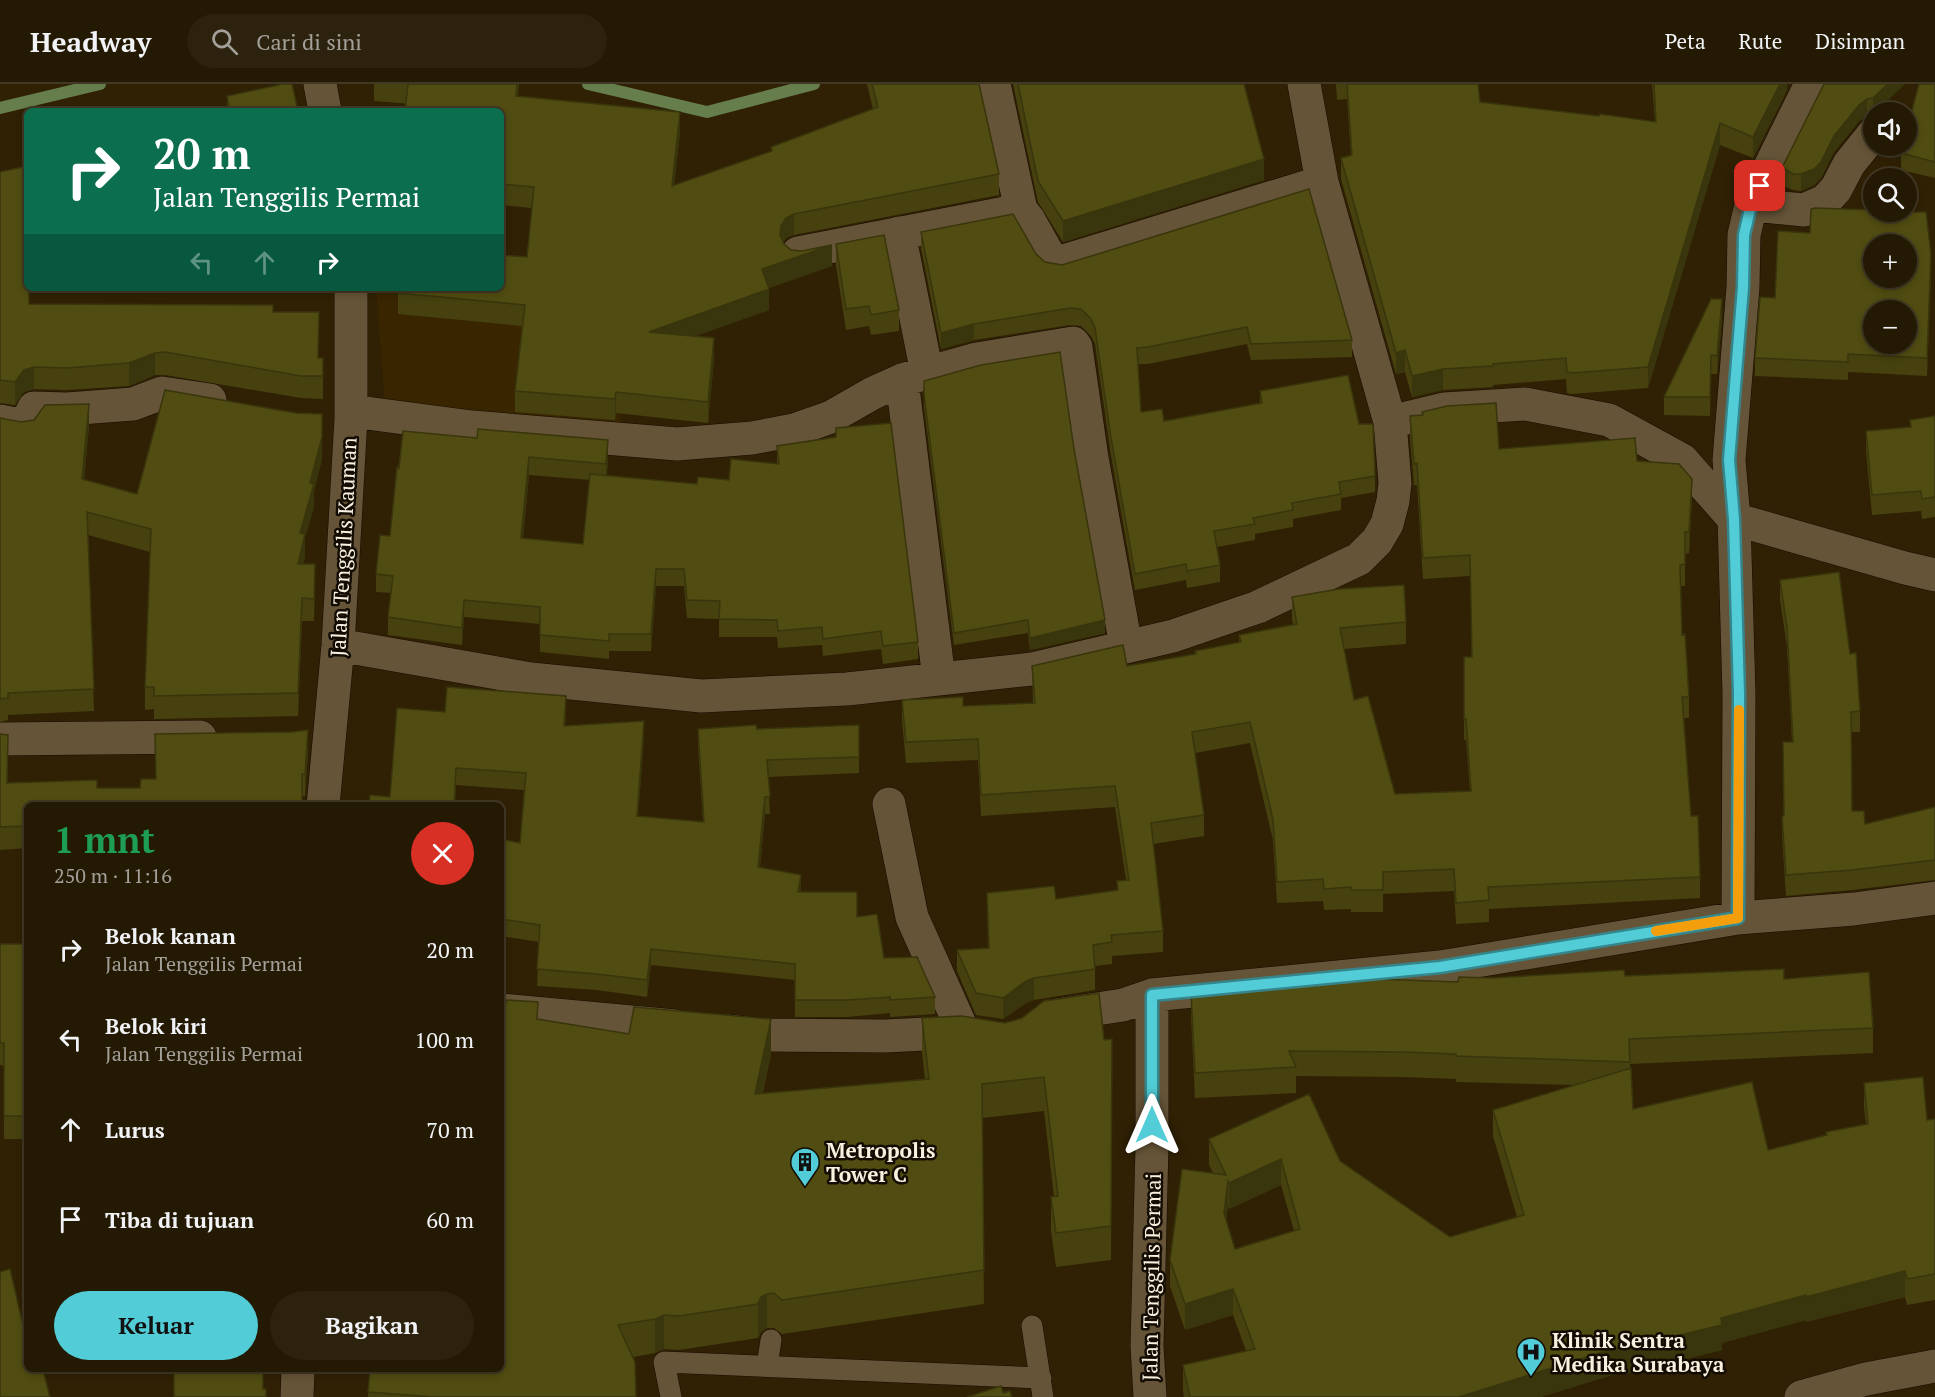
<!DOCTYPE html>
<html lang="id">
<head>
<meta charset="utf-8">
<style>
  body { margin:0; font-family:"PT Serif",serif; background:#2c220d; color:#f1f3f6; height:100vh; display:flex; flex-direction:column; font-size:22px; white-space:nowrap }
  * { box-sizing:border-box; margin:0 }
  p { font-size:20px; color:#a3a09a }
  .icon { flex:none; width:33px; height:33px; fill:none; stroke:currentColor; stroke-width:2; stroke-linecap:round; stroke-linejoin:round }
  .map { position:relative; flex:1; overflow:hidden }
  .panel { position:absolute; left:24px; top:718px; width:480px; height:570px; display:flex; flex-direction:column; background:#241903; border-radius:9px; box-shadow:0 3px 9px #0003,0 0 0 2px #413825 }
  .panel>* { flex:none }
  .hud { position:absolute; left:24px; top:24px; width:480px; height:183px; border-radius:9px; box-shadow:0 3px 9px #0003,0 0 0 2px #413825; background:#0b6e4f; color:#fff; overflow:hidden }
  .buttons { position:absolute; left:1863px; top:18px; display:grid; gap:12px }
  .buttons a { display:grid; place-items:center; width:54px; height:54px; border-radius:50%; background:#241903; box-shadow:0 3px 9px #0003,0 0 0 2px #413825; font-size:30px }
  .pin { position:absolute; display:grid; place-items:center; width:51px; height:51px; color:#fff; margin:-26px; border-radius:12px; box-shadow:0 3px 9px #0006 }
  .me { position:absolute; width:66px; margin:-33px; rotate:0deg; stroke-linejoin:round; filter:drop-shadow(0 0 4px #0008) }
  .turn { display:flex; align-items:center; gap:21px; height:126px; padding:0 30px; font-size:27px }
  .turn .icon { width:78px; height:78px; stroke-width:2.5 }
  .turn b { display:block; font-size:42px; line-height:51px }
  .lanes { display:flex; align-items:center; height:57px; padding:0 30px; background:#0003; justify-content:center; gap:30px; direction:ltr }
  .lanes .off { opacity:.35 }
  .round { display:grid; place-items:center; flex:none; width:63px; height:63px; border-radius:32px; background:#2c220d }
  .head { display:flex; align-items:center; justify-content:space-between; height:102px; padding:0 30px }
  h1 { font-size:36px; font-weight:600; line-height:45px; color:#1e9e55 }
  .primary-button { display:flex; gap:12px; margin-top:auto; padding:12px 30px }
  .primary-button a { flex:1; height:69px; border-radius:36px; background:#52ccd6; color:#111; font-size:24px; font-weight:600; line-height:69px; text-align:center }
  .primary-button a+a { background:#2c220d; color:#f1f3f6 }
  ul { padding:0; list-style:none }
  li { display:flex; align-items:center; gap:18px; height:90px; padding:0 30px }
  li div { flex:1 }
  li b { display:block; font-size:22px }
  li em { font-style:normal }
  header { display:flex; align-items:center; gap:36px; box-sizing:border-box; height:84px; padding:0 30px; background:#241903; border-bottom:2px solid #413825 }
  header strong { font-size:28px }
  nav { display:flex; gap:33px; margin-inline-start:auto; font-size:21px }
  .search { width:420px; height:54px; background:#2c220d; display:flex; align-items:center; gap:15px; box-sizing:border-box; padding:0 21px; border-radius:33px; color:#a3a09a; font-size:22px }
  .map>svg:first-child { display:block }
</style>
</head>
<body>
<header>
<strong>Headway</strong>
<div class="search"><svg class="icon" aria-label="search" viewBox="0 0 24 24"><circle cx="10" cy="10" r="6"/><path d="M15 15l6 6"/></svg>Cari di sini</div>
<nav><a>Peta</a><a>Rute</a><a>Disimpan</a></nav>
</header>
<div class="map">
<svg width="1935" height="1313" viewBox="0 0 1935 1313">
  <rect width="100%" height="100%" fill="#302104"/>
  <path fill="#392600" d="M376 204H501L629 236 619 346 385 323Z"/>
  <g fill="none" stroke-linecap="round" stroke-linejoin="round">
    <path stroke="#667d4c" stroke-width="12" d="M588 0 707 28 814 0
      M0 24 100 0"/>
    <g stroke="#160b00" stroke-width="22">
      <path id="service" d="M1032 1242 1043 1313
        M767 1282 771 1256
        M671 1313 664 1278 1041 1294"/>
    </g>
    <g stroke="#160b00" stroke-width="34">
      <path id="minor" d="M320 0 325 27
        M994 0 1021 126
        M1304 0 1322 98 1390 338
        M1751 121 1804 126 1825 117 1836 105 1849 80 1874 49
        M899 149 927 289
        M798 169 1021 126 1029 136 1052 177 1057 179 1322 98
        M902 296 939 595
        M351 327 472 343 677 360 752 354 794 346 831 333 873 309 902 296 977 275 1073 259 1076 263 1092 374 1126 562
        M0 337 25 342 34 324 67 325 133 320 162 309 210 316
        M1734 435 1905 484 1935 491
        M338 561 531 595 701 612 847 605 1032 585 1173 552 1258 523 1359 475 1377 457 1387 440 1393 417 1395 399 1390 338 1444 325 1525 320 1609 336 1682 376 1734 435
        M0 655 200 653
        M889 720 912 833 963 947
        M323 722 338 561 351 334V204
        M1738 834 1854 825 1935 814
        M501 926 675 942
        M1057 931 1123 921 1152 911 1440 883 1738 834 1739 610 1734 435 1729 376 1743 203 1744 151 1751 121 1807 8 1814 0
        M727 947 764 951 885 952 966 948
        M297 1313 298 1286
        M1150 1313 1147 1262 1152 1062V911"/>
    </g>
    <g stroke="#160b00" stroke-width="34">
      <path id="secondary" d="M1801 1313 1866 1295 1935 1282"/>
    </g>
    <use href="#service" stroke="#655437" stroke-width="21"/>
    <use href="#minor" stroke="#655437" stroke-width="33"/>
    <use href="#secondary" stroke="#655437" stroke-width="33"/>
  </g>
  <path fill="#46410f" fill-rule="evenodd" d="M374 0H519L518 12 680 48 674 101 771 67V63L873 25 867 0H979L999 90V111L794 151 786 154 783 159 784 160 791 166 832 182 769 204V226L694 252 714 275 708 339 616 329 615 336 515 328V307L522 242 398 230V209L527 173 532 124 501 121V27L374 17Z
    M1013 0H1244L1264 96 1063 158 1038 118Z
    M1336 0H1478L1480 18 1655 38 1652 0H1787V6L1753 74 1720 61 1648 304 1572 310 1567 309 1566 295 1493 301V303L1443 306 1412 313 1405 288 1396 290 1341 95V74L1351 72 1347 15 1337 16Z
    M1905 0 1875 28H1874L1873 31 1867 32 1859 37 1834 68 1821 94 1814 101 1801 107 1793 106 1782 101V84L1823 2Z
    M1935 0V94L1901 86V69Z
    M227 12 298 27H227Z
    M0 88 29 220 273 228 318 274H323V315L301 314 165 291H155L129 302 67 306 34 305 24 308 15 321 0 319Z
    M921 148 1036 170 1045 178 1352 256V273L1251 276 1247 260 1148 280H1138L1141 328 1164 337 1260 319V307L1359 340 1375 392V408L1341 414V426L1293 435V443L1255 450V456L1217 463 1220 481V498L1187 504 1186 496 1135 506 1111 371 1095 260 1091 252 1081 242 1070 241 974 256 941 265 921 164Z
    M836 160 899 226V247L871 251 869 242 846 246 836 181Z
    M1931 188 1927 292 1848 288V296L1755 292V274L1775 214Z
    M1712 215 1722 234 1717 290H1711L1710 332 1664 331V313Z
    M924 297 1074 365 1105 549 1030 566 1028 549 954 561 924 323Z
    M1422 328 1499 365 1637 377 1692 416 1689 469 1685 470V502H1681L1682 551 1689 613V634H1684L1691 732 1700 793V814L1489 825V838L1456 840 1454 807 1383 810V828H1351V825L1324 826 1323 817 1277 819 1273 756 1250 659 1195 669 1204 731V752L1153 760 1163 847V868L1112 872V880L1095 882V906L1034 916 1026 919 1003 935 976 931 957 887V866L988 864 987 809 1056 815 1117 806V797L1126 796 1115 723 981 732 978 676 906 679 902 637V616L963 622 1033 619 1032 582H1127L1195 570V567L1239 559V551L1293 541 1292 535V513L1406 538V560L1344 565 1354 616 1395 710 1470 707 1466 656H1464V573H1472L1470 492 1423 495 1417 401H1414L1410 354V332L1422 331Z
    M1935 332V433L1922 435 1921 427 1872 431 1866 367V347L1910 343V336Z
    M0 334 21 338 89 342 84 396 137 410 322 375 314 407V423L305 453V473L303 480 315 503 314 537H302L298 632 154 635V625L145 626V603L150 468 88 451 94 627 8 631V636L0 638Z
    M836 344 918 558V575L883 580 881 565 823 572 822 561 778 564 777 553H719V535L687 534 684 502H656L651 567H609V575L540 568V540L464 533 462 561 388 551V533L391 509 376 508V490L390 452 403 347 608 373 607 391 697 400 729 396 777 379V362L836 353ZM529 391 590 396 583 460 523 454Z
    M1780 496 1850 570 1860 627V648H1851L1852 727 1865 740 1935 723V796L1852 806 1786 812 1782 752V732H1784L1792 658 1787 563 1780 516Z
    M445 628 566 629 565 642 644 653 638 732 703 738 698 662V645H757L859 641V689L768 693 770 730H765L760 783 801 808 857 833 884 874 935 913V930L890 933V929L847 933H795V896L651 881 647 913 597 906 537 902 539 858 501 852V755L520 759 524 706 456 701 455 722H369L390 713Z
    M0 650 8 699 97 704H140L156 695 155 650 308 668 305 712 27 722V764L0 766Z
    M0 860H27V1055H4V982L0 981Z
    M1625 892 1784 895 1873 944V969L1630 980 1633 1025 1768 1066 1826 1051V1048L1866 1040 1864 1024V999L1927 1036 1935 1035V1216L1907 1221 1905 1213 1806 1238V1236L1722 1259V1266L1625 1290V1287L1541 1313H1184L1183 1307V1281L1246 1267 1233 1231 1185 1246 1170 1202V1176L1213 1089 1209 1081V1055L1340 1077 1450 1153 1517 1133 1493 1052V1026L1574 1001 1456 998V995L1403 993 1296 992V1009L1195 1014 1191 934V909L1458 898 1492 894ZM1281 1101 1294 1147 1235 1165 1226 1137 1228 1122 1229 1125Z
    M922 934 1104 956 1112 955 1111 1176 1056 1183 1051 1147V1113H1054L1044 1027 982 1034 984 1220 782 1250 774 1244H767L761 1248 758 1254 679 1266 664 1265 655 1269 633 1273 636 1313H368L370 1286H501L538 935 629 950 771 970 763 1009 925 995 922 968Z"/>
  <path fill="#39350c" d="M517 0H519L516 33V12Z
    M1780 0H1787V6L1753 74V53Z
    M1888 0H1905L1875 28H1874L1873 31V14Z
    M1867 15V32L1859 37 1834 68 1821 94 1814 101 1801 107V90L1834 52 1859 21Z
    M680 28V48L672 123V102Z
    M1720 39V61L1648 304V283Z
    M1264 75V96L1063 158V137Z
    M794 130V151L786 154 781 162 780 151 781 142 786 134Z
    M832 161V182L762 206V185Z
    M1931 170V188L1927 292V274Z
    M769 205V226L649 269V248Z
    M1722 215V234L1717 290V272Z
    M974 240V256L941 265V249Z
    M714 254V275L708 339V318Z
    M1405 266V288L1396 290V269Z
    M155 269V291L129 302V279Z
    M34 283V305L24 308 15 321V298L24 286Z
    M1443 285V306L1412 313V292Z
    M616 308V329L615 336V315Z
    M89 320V342L82 418V395Z
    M322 330V375L314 407V423L305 453V473L298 502V480L300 449Z
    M608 356V373L606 397V380Z
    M529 373V391L521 471V454Z
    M1692 395V416L1689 469V448Z
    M656 485V502L651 567V550Z
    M302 514V537L298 632V609Z
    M464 516V533L462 561V544Z
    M1105 536V549L1030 566V554Z
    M566 612V629L564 659V642Z
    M644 637V653L637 749V732Z
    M308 646V668L305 712V690Z
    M456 684 455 722H454Z
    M765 713V730L758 800V783Z
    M801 791V808H798Z
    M651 865V881L647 913V896Z
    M1034 894V916L1026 919 1003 935V914L1026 897Z
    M771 935V970L755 1044V1010Z
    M1281 1075V1101L1229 1125V1099Z
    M1228 1097V1122L1224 1154V1129Z
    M1905 1187V1213L1806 1238V1213Z
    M1233 1205V1231L1185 1246V1220Z
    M767 1210V1244L761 1248 758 1254V1220L761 1213Z
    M1806 1211V1236L1722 1259V1266L1625 1290V1264L1721 1234Z
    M664 1231V1265L655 1269V1235Z
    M1625 1261V1287L1541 1313H1459Z"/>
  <path fill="#514c11" stroke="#39350c" stroke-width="1.5" fill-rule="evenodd" d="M283 0H292L298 27H230L227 12Z
    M408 0H517L516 12 680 28 672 102 772 67 771 63 878 23 872 0H979L999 90 794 130 786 134 781 142 780 151 784 160 791 166 802 167 832 161 762 185 769 205 649 248 714 254 708 318 616 308 615 315 515 307 525 221 398 209V204H501V171L527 173 534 103 501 100V27H405Z
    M1018 0H1244L1264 75 1063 137 1038 97Z
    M1347 0H1478L1480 18 1599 32 1600 30 1656 38 1654 0H1780L1753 53 1720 39 1648 283 1572 289 1567 288 1566 274 1493 280V282L1443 285 1412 292 1405 266 1396 269 1341 74 1352 71Z
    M1824 0H1888L1873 14 1867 15 1859 21 1834 52 1821 78 1814 85 1801 90H1793L1782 84Z
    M1919 0H1935V78L1901 69 1903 62H1906V49Z
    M27 82V204H29V220L273 221V228H319L318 274H323V292H301L165 268 155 269 129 279 67 284 34 283 24 286 15 298 0 296V88Z
    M1309 105 1352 256 1251 260 1247 243 1148 263 1137 264 1141 328 1162 325 1164 337 1262 319 1260 307 1348 291 1359 340H1373L1375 392 1339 398 1341 410 1292 419 1293 426 1253 434 1255 440 1214 447 1220 481 1187 487 1186 480 1135 490 1111 354 1095 244 1091 235 1081 225 1070 224 974 240 941 249 921 148 1013 130 1036 170 1045 178 1062 181Z
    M1815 124 1874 126V128H1926L1931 170 1927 274 1848 270V278L1755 274 1760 213 1775 214 1778 147 1810 149 1811 125ZM1874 160H1906V194H1874ZM1874 226H1906V260H1874Z
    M884 151 899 226 871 231 869 222 846 225 836 160Z
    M1712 213V215H1722L1717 272 1711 271 1710 313H1664Z
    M1060 268 1074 365 1105 536 1030 554 1028 536 954 549 924 310V297L981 281Z
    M165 306 296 329 322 330V353L310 399 314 400 300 449 305 450 298 480H315L314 515 302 514 298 609 154 612V603H145L151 445 87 428 94 605 8 609V614L0 615V334L21 338 34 336 45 321 89 320 82 395 137 410Z
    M1496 319 1499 365 1635 354 1637 377 1679 380 1692 395 1689 448H1685V480L1680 481 1682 551 1685 550 1689 613H1682L1691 732H1698L1700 793 1488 803 1489 816 1456 819 1454 785 1383 788V806H1351V803L1324 805 1323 795 1277 798 1273 735 1250 638 1192 648 1204 731 1151 739 1163 847 1111 851 1112 858 1093 861 1095 885 1034 894 1026 897 1003 914 976 909 957 866 989 864 987 809 1054 802 1056 815 1118 806 1117 797 1129 796 1115 702 981 711 978 655 906 658 902 616 963 613V622L1035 619 1032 582 1123 561 1127 582 1196 570 1195 567 1241 558 1239 551 1297 540 1292 513 1339 505 1404 501 1406 538 1340 544 1354 616 1368 612 1395 710 1471 707 1466 635H1464V573H1472L1470 471 1423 474 1417 379 1414 380 1410 332 1423 331 1422 328 1447 322Z
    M1935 332V413L1922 415 1921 407 1872 411 1866 347 1911 343 1910 336Z
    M891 339 918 558 883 562 881 547 823 555 822 543 778 547 777 536 719 535 720 517 687 516 684 485H656L651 550H609V557L540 551V523L464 516 462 544 388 533 393 492 376 490 380 451 390 452 397 383 399 384 403 347 477 354 478 345 608 356 606 380 529 373 521 454 583 460 590 390 697 400 698 393 729 396 731 375 779 380 777 362 836 353V344Z
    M1839 488 1850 570 1856 569 1860 627 1851 628 1852 727H1864L1865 740 1935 723V776L1852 786 1786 791 1782 732H1784L1783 658H1793L1787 543 1780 496Z
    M447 603 566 612 564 642 644 637 637 732 704 738 698 645 756 641 757 645 859 641V673L767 676 770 713H765L758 783 801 791 798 808H857V833L877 830 884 874 917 873 935 913 890 916V913L847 916H795V880L651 865 647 896 597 890 537 885 540 841 501 835V755L520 759 526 689 456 684 454 722H369L370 711 390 713 397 624 445 628Z
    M308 646 305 690H302V722H27V742L0 743V650L8 651 7 699 97 696V704H140L141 695H156L155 650 292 648Z
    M0 860H27V1032H4V959H0Z
    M1784 885V895L1869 888 1873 944 1629 955 1630 978 1456 972V970L1403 968 1289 967 1296 983 1195 989 1191 909 1292 903V892L1458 898 1459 893 1492 894 1624 886 1625 892Z
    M1099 909 1104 956 1112 955 1111 1142 1056 1149 1051 1113 1058 1112 1044 993 982 1000 984 1186 782 1216 774 1209 767 1210 761 1213 758 1220 679 1232 664 1231 655 1235 618 1241 635 1278 636 1313H434L368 1308 370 1286H501V969L506 916 538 918 537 935 629 950 634 923 771 935 755 1010 929 995 922 934 962 932 1005 939 1022 934 1044 917Z
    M1631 984 1633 1025 1752 998 1768 1066 1827 1051 1826 1048 1868 1040 1864 999 1923 993 1927 1036 1935 1035V1190L1907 1195 1905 1187 1806 1213V1211L1721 1234 1722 1241 1625 1264V1261L1459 1313H1190L1183 1281 1255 1265 1233 1205 1185 1220 1170 1176 1182 1085 1226 1091 1209 1055 1309 1010 1340 1077 1450 1153 1524 1131 1493 1026ZM1281 1075 1300 1145 1235 1165 1224 1129 1228 1097 1229 1099Z
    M10 1185 27 1258V1286H43L50 1313H0V1188Z
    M174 1286H263V1305H266V1313H174Z
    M1001 1302 1003 1309 1010 1307 1012 1313H967Z"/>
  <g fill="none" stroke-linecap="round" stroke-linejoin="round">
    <g stroke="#35858b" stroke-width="15">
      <path id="route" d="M1152 1041V911L1440 883 1738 834 1739 610 1734 435 1729 376 1743 203 1744 151 1751 121 1760 102"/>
    </g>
    <use href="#route" stroke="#52ccd6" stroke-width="10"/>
    <path stroke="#f59e0b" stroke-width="10" d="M1656 847 1738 834 1739 626"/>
  </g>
  <defs>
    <g id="building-pin" transform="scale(1.5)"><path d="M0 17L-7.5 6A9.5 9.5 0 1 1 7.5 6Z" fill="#52ccd6" stroke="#130c03"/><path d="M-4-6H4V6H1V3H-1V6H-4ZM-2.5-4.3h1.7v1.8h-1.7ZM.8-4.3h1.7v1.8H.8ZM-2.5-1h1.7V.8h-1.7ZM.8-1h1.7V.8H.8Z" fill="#111"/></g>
    <g id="hospital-pin" transform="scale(1.5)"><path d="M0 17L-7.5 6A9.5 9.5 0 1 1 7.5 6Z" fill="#52ccd6" stroke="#130c03"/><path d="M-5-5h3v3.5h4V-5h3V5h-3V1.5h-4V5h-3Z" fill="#111"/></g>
  </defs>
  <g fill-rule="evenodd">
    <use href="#building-pin" x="805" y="1078"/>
    <use href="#hospital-pin" x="1531" y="1268"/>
  </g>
  <g text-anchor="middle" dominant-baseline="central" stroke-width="5" stroke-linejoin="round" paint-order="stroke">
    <g font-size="21" fill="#faf0df" stroke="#130c03">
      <text transform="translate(343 463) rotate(-87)">Jalan Tenggilis Kauman</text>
      <text transform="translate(1151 1193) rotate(-89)">Jalan Tenggilis Permai</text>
    </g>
    <g font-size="21" font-weight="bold" fill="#faf0df" stroke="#130c03" text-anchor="start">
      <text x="826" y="1066">Metropolis<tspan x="826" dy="24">Tower C</tspan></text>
      <text x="1552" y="1256">Klinik Sentra<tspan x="1552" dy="24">Medika Surabaya</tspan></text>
    </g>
  </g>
</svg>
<div class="buttons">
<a><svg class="icon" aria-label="sound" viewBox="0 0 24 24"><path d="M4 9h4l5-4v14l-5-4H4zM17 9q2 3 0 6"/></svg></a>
<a><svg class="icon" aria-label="search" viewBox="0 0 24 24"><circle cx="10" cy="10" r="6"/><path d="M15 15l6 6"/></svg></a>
<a>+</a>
<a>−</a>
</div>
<div class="pin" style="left:1760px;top:102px;background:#d93025"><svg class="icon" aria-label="arrive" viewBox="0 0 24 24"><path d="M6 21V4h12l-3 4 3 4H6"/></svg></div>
<svg class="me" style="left:1152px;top:1041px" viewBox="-20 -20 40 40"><path d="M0-17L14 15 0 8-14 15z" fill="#52ccd6" stroke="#fff" stroke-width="4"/></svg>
<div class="hud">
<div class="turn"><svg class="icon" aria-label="right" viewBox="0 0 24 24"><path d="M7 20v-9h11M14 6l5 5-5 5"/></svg><div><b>20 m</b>Jalan Tenggilis Permai</div></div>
<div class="lanes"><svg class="icon off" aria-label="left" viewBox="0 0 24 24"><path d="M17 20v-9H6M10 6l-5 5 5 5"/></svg><svg class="icon off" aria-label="ahead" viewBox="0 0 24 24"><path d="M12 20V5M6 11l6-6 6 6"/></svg><svg class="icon" aria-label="right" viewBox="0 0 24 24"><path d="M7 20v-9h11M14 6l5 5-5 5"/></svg></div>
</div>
<section class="panel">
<div class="head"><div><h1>1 mnt</h1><p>250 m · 11:16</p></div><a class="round" style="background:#d93025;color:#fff"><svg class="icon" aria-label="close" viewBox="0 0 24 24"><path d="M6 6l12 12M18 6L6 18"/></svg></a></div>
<ul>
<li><svg class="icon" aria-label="right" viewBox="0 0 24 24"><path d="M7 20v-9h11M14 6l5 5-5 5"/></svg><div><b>Belok kanan</b><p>Jalan Tenggilis Permai</p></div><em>20 m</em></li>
<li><svg class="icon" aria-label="left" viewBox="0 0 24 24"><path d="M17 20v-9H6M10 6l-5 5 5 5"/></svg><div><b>Belok kiri</b><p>Jalan Tenggilis Permai</p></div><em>100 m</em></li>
<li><svg class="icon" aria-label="ahead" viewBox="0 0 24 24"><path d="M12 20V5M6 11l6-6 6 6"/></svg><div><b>Lurus</b></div><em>70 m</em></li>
<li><svg class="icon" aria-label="arrive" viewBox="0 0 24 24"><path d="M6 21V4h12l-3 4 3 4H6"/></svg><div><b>Tiba di tujuan</b></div><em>60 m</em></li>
</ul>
<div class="primary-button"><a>Keluar</a><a>Bagikan</a></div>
</section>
</div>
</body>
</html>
